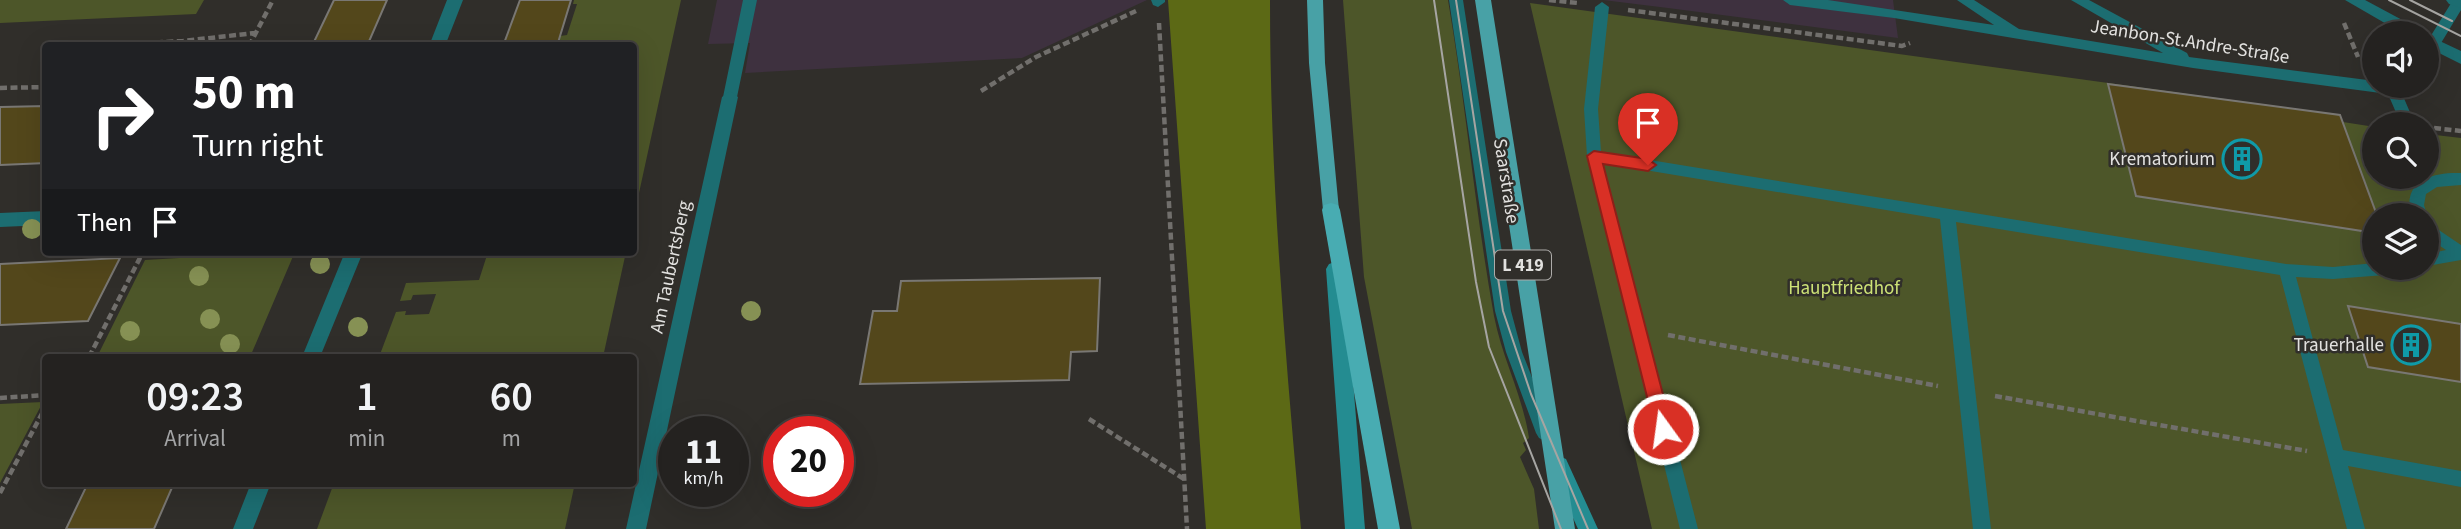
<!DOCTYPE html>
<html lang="en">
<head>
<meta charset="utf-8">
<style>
  body { margin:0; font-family:"Source Sans 3",sans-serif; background:#302f2d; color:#f1f3f6; height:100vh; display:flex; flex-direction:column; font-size:26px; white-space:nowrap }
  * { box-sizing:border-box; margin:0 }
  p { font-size:23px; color:#a3a4a5 }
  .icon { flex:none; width:38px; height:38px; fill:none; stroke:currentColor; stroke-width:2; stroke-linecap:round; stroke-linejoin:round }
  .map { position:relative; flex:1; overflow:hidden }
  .drawer { position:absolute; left:42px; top:354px; width:595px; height:133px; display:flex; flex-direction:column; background:#242220; border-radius:7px; box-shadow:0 7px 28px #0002,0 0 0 2px #413f3e }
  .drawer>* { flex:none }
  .top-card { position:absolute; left:42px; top:42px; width:595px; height:214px; border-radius:7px; box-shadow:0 7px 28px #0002,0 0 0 2px #413f3e; background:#202124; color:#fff; overflow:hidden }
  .buttons { position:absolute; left:2362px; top:21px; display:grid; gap:14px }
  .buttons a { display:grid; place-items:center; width:77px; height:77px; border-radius:50%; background:#242220; box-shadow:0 7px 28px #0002,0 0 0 2px #413f3e; font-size:35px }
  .speed { position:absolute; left:658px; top:416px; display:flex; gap:14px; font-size:35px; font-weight:700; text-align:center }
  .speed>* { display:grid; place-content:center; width:91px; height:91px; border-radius:50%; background:#242220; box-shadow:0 7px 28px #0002,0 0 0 2px #413f3e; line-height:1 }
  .speed small { font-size:18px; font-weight:400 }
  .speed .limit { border:10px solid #d22; background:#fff; color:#111 }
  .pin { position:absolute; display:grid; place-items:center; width:60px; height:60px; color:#fff; margin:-72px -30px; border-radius:50% 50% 50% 0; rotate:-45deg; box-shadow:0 0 7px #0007 }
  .pin .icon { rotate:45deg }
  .me { position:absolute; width:77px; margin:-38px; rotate:346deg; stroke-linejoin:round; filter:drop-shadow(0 0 5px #0008) }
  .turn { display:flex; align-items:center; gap:24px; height:147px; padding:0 35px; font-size:32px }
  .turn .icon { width:91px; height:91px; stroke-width:2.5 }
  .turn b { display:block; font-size:49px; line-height:60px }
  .then { display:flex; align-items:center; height:66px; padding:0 35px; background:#0003; gap:14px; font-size:26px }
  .eta { display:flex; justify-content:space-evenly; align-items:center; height:119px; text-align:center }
  .eta b { font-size:42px; font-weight:600; line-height:49px }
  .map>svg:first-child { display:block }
</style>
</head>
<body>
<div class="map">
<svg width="2461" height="529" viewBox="0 0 2461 529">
  <rect width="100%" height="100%" fill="#302e2a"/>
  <path fill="#3e313f" d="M717 0H1147L1022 58 745 73 750 43 708 44Z
    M1603 0H1893L1898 38 1668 8Z"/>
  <path fill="#4d5629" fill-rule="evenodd" d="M0 0H204L196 14 0 23Z
    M574 0H681L634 216V46H557L560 36 567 35 577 4H573Z
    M1343 0H1448C1466 105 1475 211 1494 316 1502 358 1523 396 1529 438L1523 443 1526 450 1520 457 1534 489 1539 529H1412L1364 277Z
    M1530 3 2340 115 2343 122 2375 127V177H2427V134L2461 138V529H1652ZM2375 215H2427V268H2375Z
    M282 252 294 254 250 357H97L145 260Z
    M488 252H626L603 357H379L396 312 406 311 405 315 429 314 436 294 413 295 411 300 400 301 406 283 479 280Z
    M43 402 0 483V404Z
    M334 483H575L565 529H317Z"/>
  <path fill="#5c6915" d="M1168 0H1270C1270 176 1285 353 1301 529H1206Z"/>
  <path fill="#53471b" stroke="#797773" stroke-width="2" d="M334 0H387L367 46H312Z
    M520 0H571L557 46H503Z
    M2108 84 2340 115 2375 210V233L2136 196Z
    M46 106V163L0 165V107Z
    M120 258 88 321 0 325V264Z
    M1100 278 1097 351 1071 352 1069 380 860 384 873 311H897L901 281Z
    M2348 306 2461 324V382L2368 367Z
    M88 483H174L154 529H66Z"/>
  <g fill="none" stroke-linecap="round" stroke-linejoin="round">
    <path stroke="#716f6c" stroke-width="4.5" stroke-dasharray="7 3.5" stroke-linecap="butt" d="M1549 0 1578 3
      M1628 10 1902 46 1910 43
      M1159 23 1187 529
      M2344 23 2358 57
      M93 46 183 41 255 33
      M249 46 273 0
      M0 88 46 87
      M981 91 1036 57 1136 11
      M2434 128 2461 131
      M1668 335 1938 386
      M89 357 143 252
      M1995 396 2307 451
      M0 398 46 395
      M1089 419 1184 479
      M0 493 46 406"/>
    <path fill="#1c6d71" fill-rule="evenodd" d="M743 0H757L737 97 730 102 723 97Z
      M1151 0H1165V2L1158 7 1153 5Z
      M1449 0H1463L1511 311 1522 352 1554 433 1551 438 1545 441 1539 438 1536 433 1506 352 1495 311Z
      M1783 0H1828L1994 25 1957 0H1974L2019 29 2163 53 2071 0H2089L2187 53 2189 57 2375 81V86H2417L2413 95 2403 96 2415 124H2401L2388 94 2193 68 1894 18 1790 5Z
      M2453 0H2461V10L2432 58 2427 59V42Z
      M1602 2 1609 7 1598 109 1601 152 2286 264 2333 267 2375 263V268H2406L2404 273 2398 274 2333 279 2296 277 2343 450 2461 471V487L2348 466 2365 529H2347L2280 275 1956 222 1991 529H1973L1940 219 1603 163 1698 529H1680L1587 156 1584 109 1595 7Z
      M2461 173V185L2437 187 2426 194 2424 205 2427 215H2411C2402 180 2433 172 2461 173Z
      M2427 222 2461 245V260L2427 266V254L2446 250 2427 237Z"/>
    <path fill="#1c6d71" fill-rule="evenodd" d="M447 0H463L445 46H429Z
      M730 91 738 97 646 529H626L722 97Z
      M46 211V225L0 227V213Z
      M345 252H363L320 357H302Z
      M251 483H271L253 529H233Z"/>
    <path fill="#1c6d71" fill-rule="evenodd" d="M2345 0H2365L2419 29 2422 33H2402Z
      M2446 0H2461V8L2449 4Z
      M2427 35 2461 51V64L2427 47Z"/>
    <path fill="#248c91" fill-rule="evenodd" d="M1335 262 1341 264 1344 269 1365 529H1345L1326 269 1329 264Z
      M1559 456 1566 459 1598 529H1578L1549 465 1552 459Z"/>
    <path fill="#48a1a6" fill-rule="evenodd" d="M1307 0H1323L1325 63 1339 210 1337 215H1325L1323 210 1309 63Z
      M1475 0H1491L1575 529H1555Z"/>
    <path fill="#48acb2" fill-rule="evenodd" d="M1331 203 1338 205 1340 210 1400 529H1378L1322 210 1324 205Z"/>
    <path stroke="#a6a5a2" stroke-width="2" d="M1434 0 1476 282 1489 347 1561 529
      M1456 0 1503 311 1531 394 1588 529
      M2389 0 2461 36
      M2410 0 2452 21"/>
  </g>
  <g fill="#869154">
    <circle cx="32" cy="229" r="10"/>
    <circle cx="320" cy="264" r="10"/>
    <circle cx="199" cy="276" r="10"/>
    <circle cx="751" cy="311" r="10"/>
    <circle cx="210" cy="319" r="10"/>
    <circle cx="358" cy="327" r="10"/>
    <circle cx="130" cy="331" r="10"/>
    <circle cx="230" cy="344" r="10"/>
  </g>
  <path fill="#d93025" stroke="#8d1f18" stroke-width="2" d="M1594 151 1648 159 1656 165 1648 171 1603 164 1672 429 1669 434 1663 437 1657 434 1655 429 1587 156Z"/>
  <defs>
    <g id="building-ring" transform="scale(2.0125)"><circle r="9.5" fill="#302e2a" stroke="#0f9aa8" stroke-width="1.5"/><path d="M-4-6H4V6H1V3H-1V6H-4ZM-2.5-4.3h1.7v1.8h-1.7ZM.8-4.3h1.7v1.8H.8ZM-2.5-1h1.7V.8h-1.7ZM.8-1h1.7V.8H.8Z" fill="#0f9aa8"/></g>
  </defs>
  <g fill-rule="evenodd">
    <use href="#building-ring" x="2242" y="159"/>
    <use href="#building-ring" x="2411" y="345"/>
  </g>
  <g text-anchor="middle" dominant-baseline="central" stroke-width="5" stroke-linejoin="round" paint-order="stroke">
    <rect fill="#302e2a" stroke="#adaba9" stroke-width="2" x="1495" y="250.5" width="56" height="29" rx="5"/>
    <g font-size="18" font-weight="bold" fill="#e2e1df">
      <text x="1523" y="265">L 419</text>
    </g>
    <g font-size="19" fill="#e2e1df" stroke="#302e2a">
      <text transform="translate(2190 42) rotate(9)">Jeanbon-St.Andre-Straße</text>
      <text transform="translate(1506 181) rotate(81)">Saarstraße</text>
      <text transform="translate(671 267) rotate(-78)">Am Taubertsberg</text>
    </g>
    <g font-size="19" fill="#e2e1df" stroke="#302e2a" text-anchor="end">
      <text x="2215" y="159">Krematorium</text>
      <text x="2384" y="345">Trauerhalle</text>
    </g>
    <g font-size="19" fill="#cde276" stroke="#302e2a">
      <text x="1844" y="288">Hauptfriedhof</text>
    </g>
  </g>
</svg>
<div class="buttons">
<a><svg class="icon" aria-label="sound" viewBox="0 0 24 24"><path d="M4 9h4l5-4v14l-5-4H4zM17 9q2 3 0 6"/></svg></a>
<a><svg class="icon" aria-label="search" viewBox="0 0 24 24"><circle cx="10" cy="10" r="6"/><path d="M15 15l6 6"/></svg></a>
<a><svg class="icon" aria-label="layers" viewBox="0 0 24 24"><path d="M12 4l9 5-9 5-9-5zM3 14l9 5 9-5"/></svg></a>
</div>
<div class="speed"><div>11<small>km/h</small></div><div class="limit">20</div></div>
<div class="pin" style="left:1648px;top:165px;background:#d93025"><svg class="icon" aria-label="arrive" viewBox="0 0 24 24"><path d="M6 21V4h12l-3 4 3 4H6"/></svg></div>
<svg class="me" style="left:1663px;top:429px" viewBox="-20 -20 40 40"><circle r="17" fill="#d93025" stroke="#fff" stroke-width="3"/><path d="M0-11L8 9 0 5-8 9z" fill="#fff"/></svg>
<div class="top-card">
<div class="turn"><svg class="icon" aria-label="right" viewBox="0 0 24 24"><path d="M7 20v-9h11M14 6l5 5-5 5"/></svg><div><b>50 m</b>Turn right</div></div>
<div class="then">Then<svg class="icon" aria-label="arrive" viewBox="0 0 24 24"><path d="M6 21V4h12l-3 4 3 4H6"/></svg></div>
</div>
<section class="drawer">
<div class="eta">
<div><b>09:23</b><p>Arrival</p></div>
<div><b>1</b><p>min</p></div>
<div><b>60</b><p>m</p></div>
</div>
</section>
</div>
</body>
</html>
